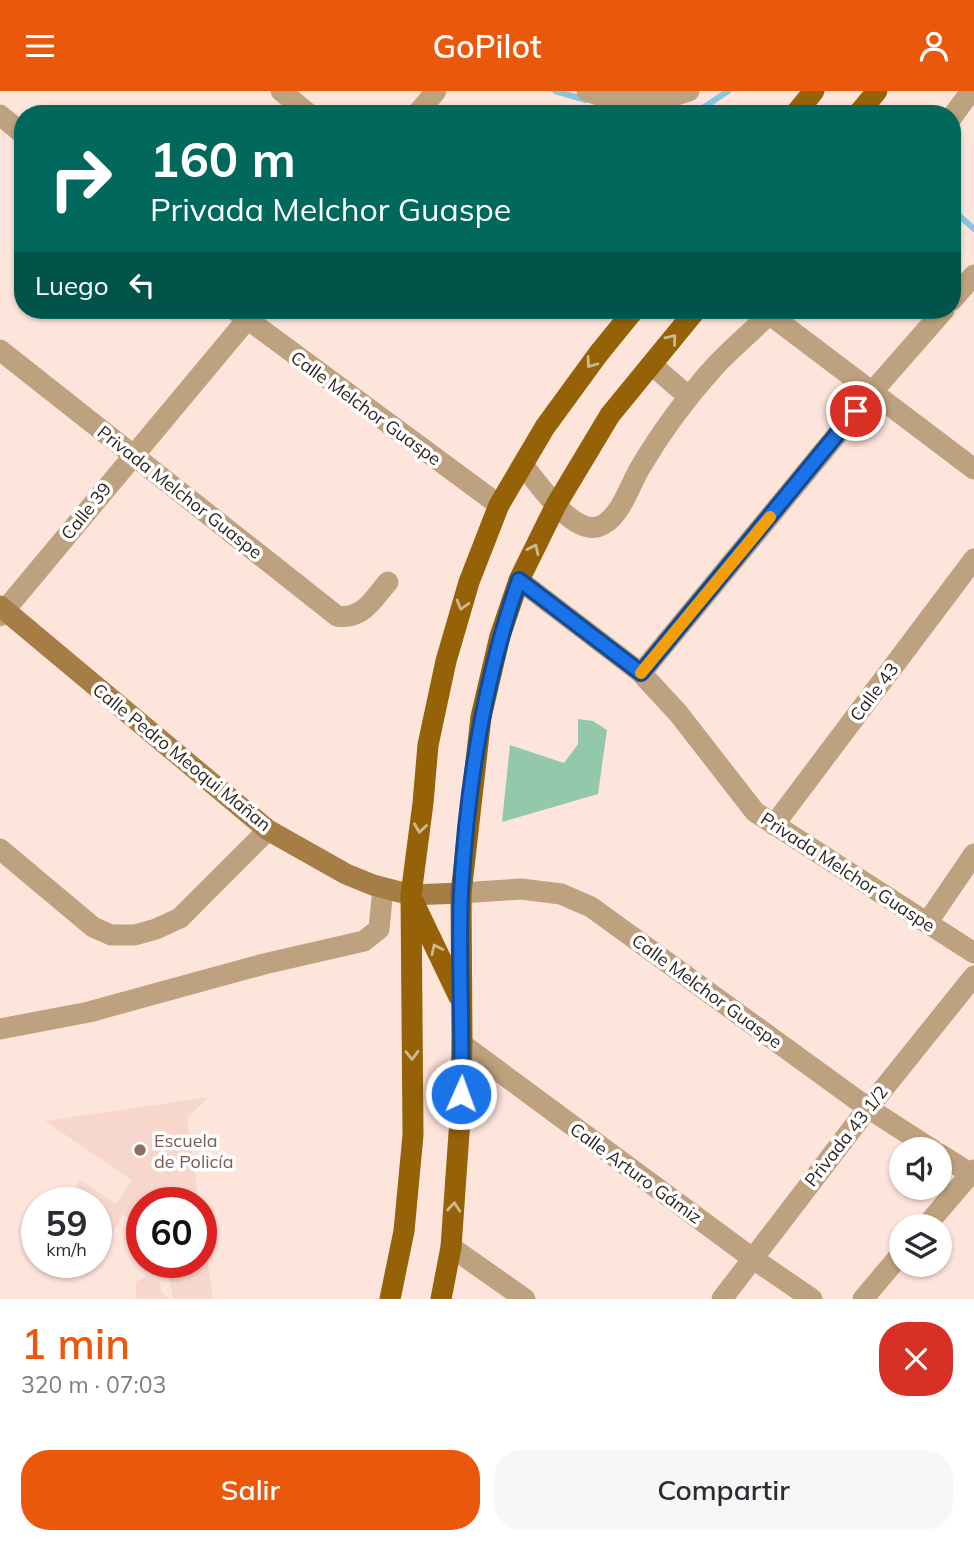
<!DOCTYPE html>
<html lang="es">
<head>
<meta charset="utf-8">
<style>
  body { margin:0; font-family:Mulish,sans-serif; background:#f7f7f7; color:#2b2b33; height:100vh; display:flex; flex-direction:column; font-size:26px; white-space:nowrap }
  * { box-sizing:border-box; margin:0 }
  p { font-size:23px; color:#7c7c81 }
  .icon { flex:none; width:38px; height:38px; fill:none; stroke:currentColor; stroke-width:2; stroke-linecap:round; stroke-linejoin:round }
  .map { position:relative; height:1208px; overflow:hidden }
  .side { display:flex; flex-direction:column; background:#fff; flex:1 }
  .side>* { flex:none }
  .top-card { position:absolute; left:14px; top:14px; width:947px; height:214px; border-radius:28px; box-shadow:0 2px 5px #0004; background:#00695c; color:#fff; overflow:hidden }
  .controls { position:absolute; left:889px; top:1046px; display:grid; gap:14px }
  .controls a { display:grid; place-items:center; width:63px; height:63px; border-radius:50%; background:#fff; box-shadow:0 2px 5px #0004; font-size:35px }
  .speed { position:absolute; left:21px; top:1096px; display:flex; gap:14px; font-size:35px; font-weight:700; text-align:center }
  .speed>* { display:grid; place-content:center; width:91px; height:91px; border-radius:50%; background:#fff; box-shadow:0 2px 5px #0004; line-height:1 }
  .speed small { font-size:18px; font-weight:400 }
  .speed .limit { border:10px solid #d22; background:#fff; color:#111 }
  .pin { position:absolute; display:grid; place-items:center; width:60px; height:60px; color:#fff; margin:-30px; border:4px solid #fff; border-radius:50%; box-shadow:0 2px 7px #0007 }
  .me { position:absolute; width:77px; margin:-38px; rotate:2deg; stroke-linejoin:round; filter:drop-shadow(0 0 5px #0008) }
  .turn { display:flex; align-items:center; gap:24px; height:147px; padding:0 21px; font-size:32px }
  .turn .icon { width:91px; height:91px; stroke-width:2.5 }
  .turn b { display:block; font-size:49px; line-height:60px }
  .then { display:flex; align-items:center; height:66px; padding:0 21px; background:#0003; gap:14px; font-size:26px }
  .round { display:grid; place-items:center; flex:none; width:74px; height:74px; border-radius:28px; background:#f7f7f7 }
  .head { display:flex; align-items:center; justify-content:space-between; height:119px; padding:0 21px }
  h1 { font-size:42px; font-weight:600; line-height:52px; color:#ea580c }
  .action { display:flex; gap:14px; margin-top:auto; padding:14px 21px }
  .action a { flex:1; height:80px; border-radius:28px; background:#ea580c; color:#fff; font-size:28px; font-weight:600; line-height:80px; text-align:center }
  .action a+a { background:#f7f7f7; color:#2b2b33 }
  header { display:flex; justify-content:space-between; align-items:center; height:91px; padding:0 21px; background:#ea580c; color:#fff; font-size:32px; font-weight:600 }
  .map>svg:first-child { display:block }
</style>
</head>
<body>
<header><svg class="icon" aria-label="menu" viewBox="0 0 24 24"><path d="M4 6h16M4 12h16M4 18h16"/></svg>GoPilot<svg class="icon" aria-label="person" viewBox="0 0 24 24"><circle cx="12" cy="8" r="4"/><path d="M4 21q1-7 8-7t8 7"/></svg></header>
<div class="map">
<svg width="974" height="1208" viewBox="0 0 974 1208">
  <rect width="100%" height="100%" fill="#fee5db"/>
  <path fill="#f7d7cb" d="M209 1006 187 1027 199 1111H142V1136L123 1124 101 1158 96 1155V1111H66L80 1089 116 1113 132 1089 45 1030Z
    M201 1126 213 1208H173L166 1171H201Z
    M148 1185 160 1191 162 1202 170 1208H137L135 1195 137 1190Z"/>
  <path fill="#93c8ab" d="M578 628 593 630 607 639 598 703 502 731 510 654 564 672 578 653Z"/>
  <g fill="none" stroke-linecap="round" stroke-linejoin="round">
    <path stroke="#88c6de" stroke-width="6" d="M555 0 586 9
      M617 17 636 23
      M694 23 728 0
      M952 118 974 138"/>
    <path stroke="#bea17e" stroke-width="21" d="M281 0 309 23
      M587 0C618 13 658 11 689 0
      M417 23 436 0
      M0 24 23 43
      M952 26 971 0
      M952 209 974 184
      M235 219 499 414
      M769 223 974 378
      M0 259 337 525C363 529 373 508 388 491
      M652 274 689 306
      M523 374C538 392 571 442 597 436 620 430 629 395 640 377 661 341 688 305 716 274 734 255 755 238 773 219
      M519 489 641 582 678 622 755 721 974 862
      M0 525 255 219
      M641 582 873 300 944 219
      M774 734 974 468
      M0 758 93 836 111 844H135L156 838 180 827 268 739
      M461 802 521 798 561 803 591 816 868 1017 933 1059
      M927 832 974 763
      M0 938 89 921 264 873 364 850 379 838 383 797
      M462 953 752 1167 812 1208
      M940 1063 974 1085
      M925 1136 974 1079
      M451 1156 525 1208
      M722 1208 868 1017 974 885
      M863 1208 901 1163"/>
    <path stroke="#a67d45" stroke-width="21" d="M0 515 268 739 346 783 373 794 411 804 461 802"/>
    <path stroke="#956208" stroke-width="21" d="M795 23 814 0
      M858 23 877 0
      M414 812 459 906
      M390 1208 404 1140 413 1044 411 804 423 712 428 654 446 570 469 491 499 414 545 336 599 262 634 219
      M441 1208 451 1156 460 1028 462 953 461 802 481 626 500 545 519 489 556 414 610 324 696 219"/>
  </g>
  <defs><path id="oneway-chevron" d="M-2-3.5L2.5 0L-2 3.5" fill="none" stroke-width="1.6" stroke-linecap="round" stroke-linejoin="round" transform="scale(1.75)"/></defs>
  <g stroke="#cfb890">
    <use href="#oneway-chevron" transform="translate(672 248) rotate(-51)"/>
    <use href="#oneway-chevron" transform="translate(591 272) rotate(126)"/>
    <use href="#oneway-chevron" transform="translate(534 458) rotate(-64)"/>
    <use href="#oneway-chevron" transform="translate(462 514) rotate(106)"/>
    <use href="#oneway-chevron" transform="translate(420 737) rotate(98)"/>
    <use href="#oneway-chevron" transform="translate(436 858) rotate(-115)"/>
    <use href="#oneway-chevron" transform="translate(412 964) rotate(89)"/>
    <use href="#oneway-chevron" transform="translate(454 1116) rotate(-85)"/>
  </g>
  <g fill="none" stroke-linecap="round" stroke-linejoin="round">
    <g stroke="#114b97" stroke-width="18">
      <path id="route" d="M461 1003C463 936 458 868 461 801 467 695 484 589 519 489L641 582 856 320"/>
    </g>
    <use href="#route" stroke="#1a73e8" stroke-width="12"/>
    <path stroke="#f59e0b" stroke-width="12" d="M641 582 770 426"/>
  </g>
  <circle fill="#8d6e63" stroke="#fff" stroke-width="2.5" cx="140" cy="1059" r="7"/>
  <g text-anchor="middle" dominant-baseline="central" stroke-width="7" stroke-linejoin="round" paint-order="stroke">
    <g font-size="18" fill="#2f2622" stroke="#fff">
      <text transform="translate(366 317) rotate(36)">Calle Melchor Guaspe</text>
      <text transform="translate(180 401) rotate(38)">Privada Melchor Guaspe</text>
      <text transform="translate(86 420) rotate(-51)">Calle 39</text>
      <text transform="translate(874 601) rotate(-53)">Calle 43</text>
      <text transform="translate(182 666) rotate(39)">Calle Pedro Meoqui Mañan</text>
      <text transform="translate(848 781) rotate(33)">Privada Melchor Guaspe</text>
      <text transform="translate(707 900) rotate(36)">Calle Melchor Guaspe</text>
      <text transform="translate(846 1045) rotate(-52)">Privada 43 1/2</text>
      <text transform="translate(636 1082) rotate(36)">Calle Arturo Gámiz</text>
    </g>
    <g font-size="18" fill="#785e54" stroke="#fff" text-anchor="start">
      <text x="154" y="1049">Escuela<tspan x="154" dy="21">de Policía</tspan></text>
    </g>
  </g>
</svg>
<div class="controls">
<a><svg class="icon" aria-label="sound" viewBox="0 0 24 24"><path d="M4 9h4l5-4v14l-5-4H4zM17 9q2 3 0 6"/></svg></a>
<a><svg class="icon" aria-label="layers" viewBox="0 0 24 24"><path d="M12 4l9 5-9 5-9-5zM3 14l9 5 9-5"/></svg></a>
</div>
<div class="speed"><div>59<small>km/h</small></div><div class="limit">60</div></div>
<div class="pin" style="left:856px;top:320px;background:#d93025"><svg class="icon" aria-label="arrive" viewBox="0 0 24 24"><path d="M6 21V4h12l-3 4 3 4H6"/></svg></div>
<svg class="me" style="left:461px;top:1003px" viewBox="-20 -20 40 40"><circle r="17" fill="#1a73e8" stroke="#fff" stroke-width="3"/><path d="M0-11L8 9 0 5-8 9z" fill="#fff"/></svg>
<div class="top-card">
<div class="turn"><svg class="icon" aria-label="right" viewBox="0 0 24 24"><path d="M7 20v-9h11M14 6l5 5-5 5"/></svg><div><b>160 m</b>Privada Melchor Guaspe</div></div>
<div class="then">Luego<svg class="icon" aria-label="left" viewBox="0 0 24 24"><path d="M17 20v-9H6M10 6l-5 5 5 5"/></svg></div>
</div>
</div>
<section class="side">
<div class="head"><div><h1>1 min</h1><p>320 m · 07:03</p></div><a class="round" style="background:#d93025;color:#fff"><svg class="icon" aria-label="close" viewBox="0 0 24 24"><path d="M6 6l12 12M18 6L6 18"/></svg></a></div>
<div class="action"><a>Salir</a><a>Compartir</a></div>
</section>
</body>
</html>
